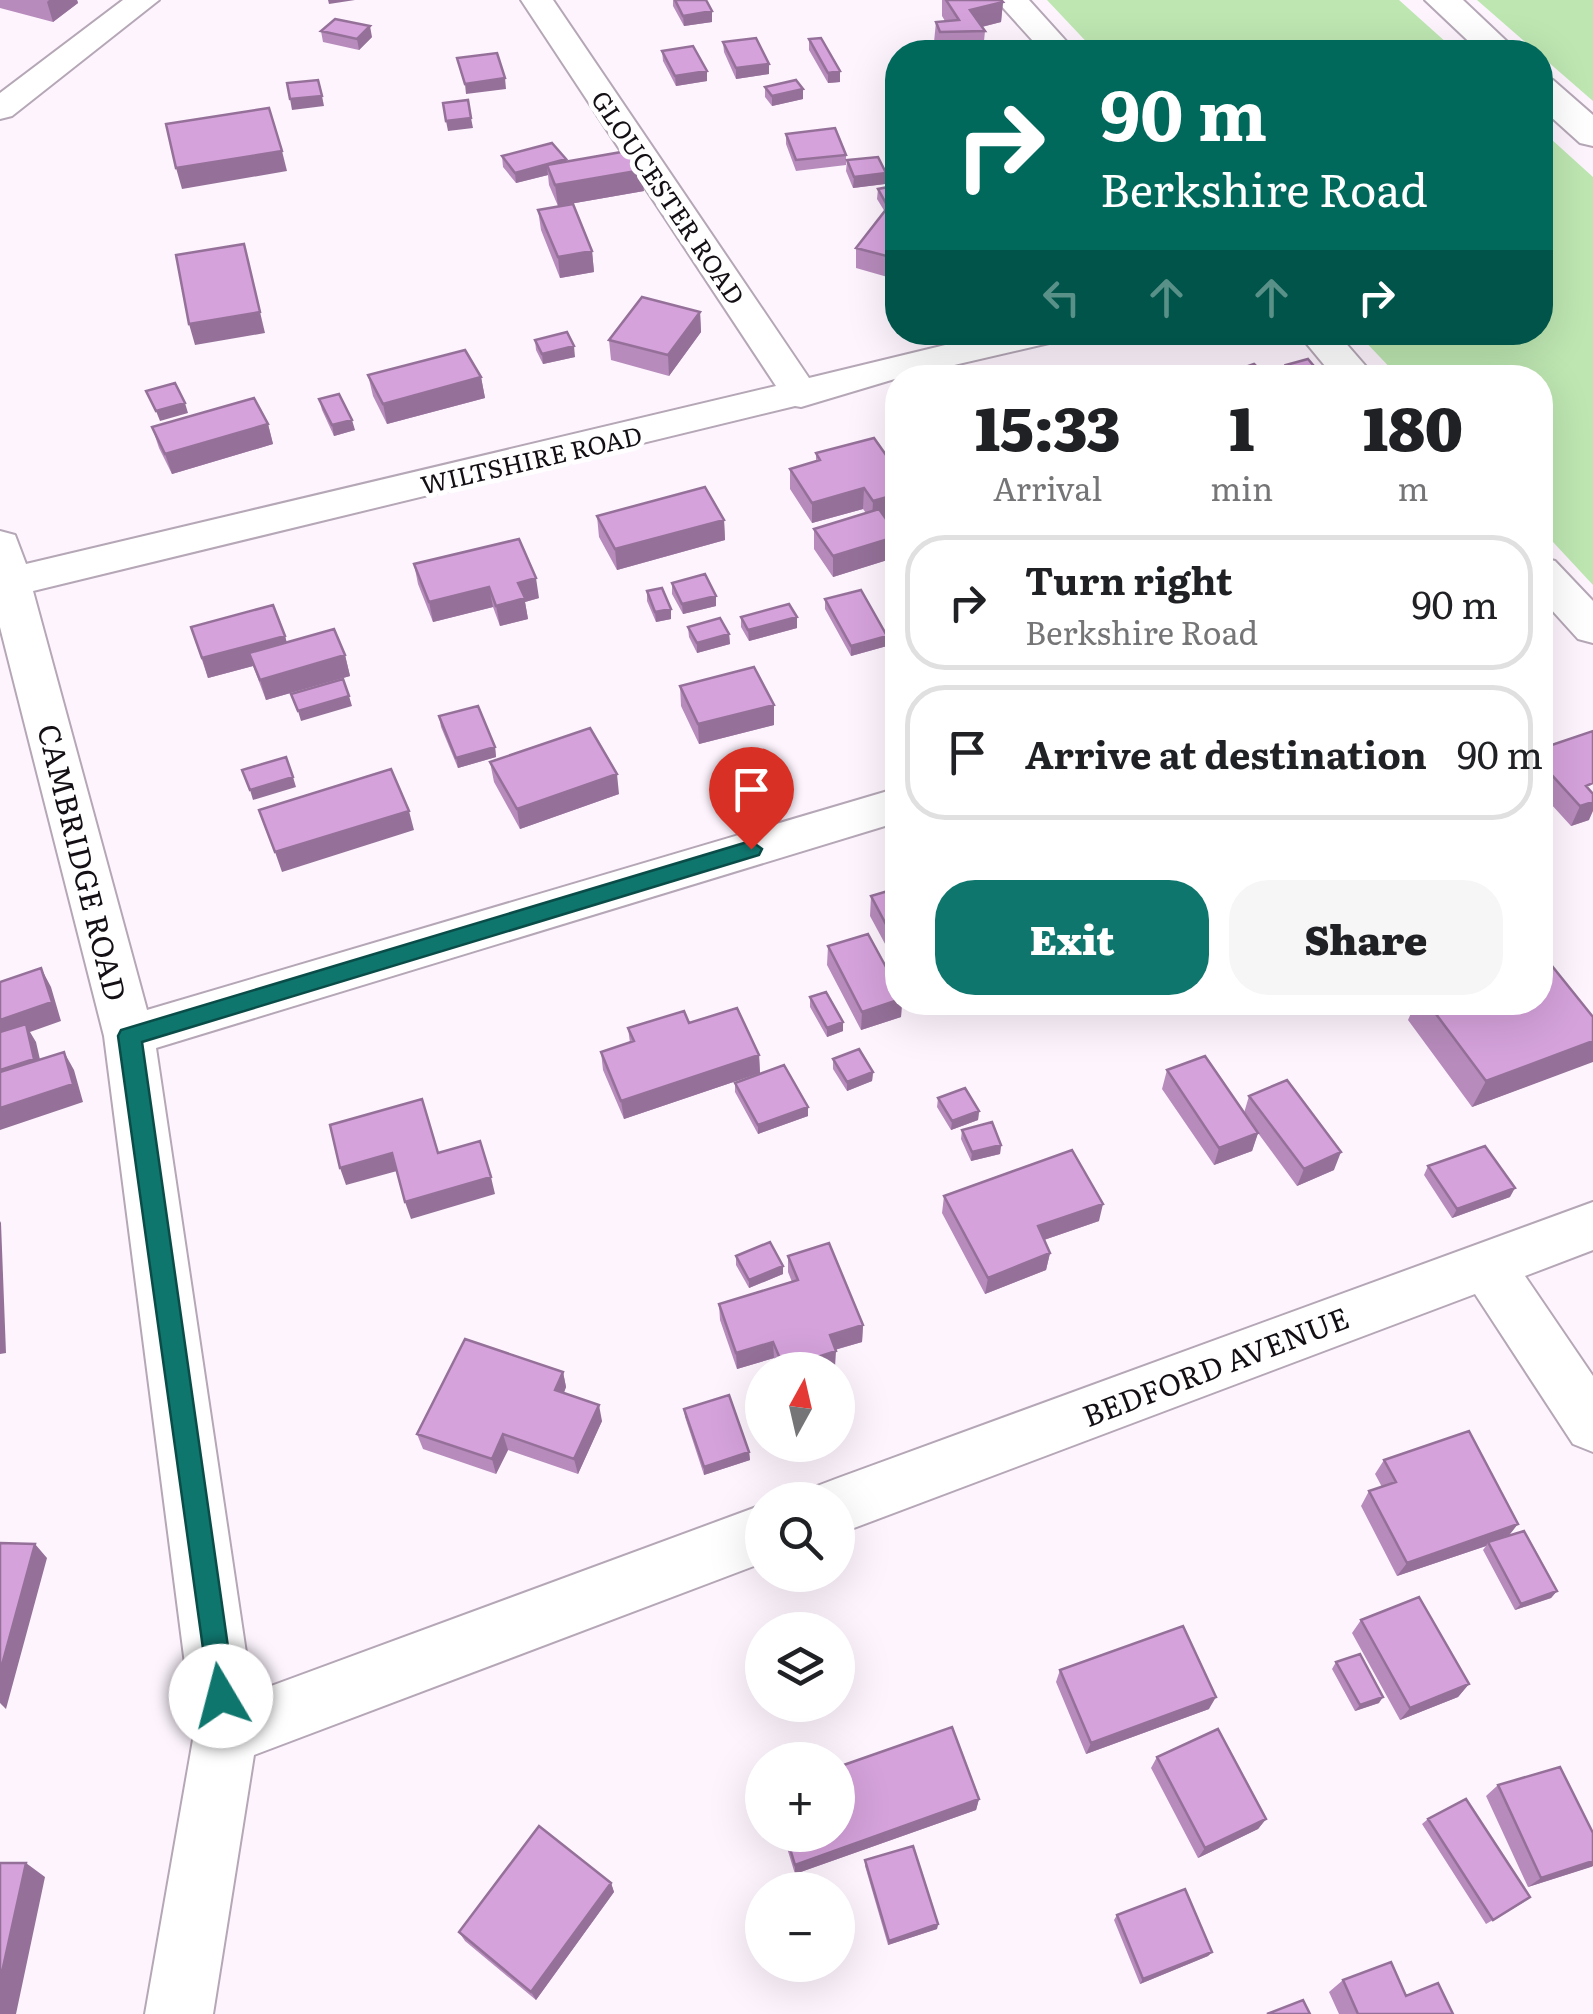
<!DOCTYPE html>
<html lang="en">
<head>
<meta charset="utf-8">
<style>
  body { margin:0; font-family:Literata,serif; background:#f6f6f6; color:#202124; height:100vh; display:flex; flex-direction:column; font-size:38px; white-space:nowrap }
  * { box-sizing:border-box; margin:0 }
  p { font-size:32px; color:#757577 }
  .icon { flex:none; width:55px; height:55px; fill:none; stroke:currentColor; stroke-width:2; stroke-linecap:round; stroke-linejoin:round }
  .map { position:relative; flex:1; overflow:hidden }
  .details { position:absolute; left:885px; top:365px; width:668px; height:650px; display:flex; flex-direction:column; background:#fff; border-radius:40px; box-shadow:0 10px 40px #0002 }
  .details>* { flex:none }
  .guide { position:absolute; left:885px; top:40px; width:668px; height:305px; border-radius:40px; box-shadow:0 10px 40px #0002; background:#00695c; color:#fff; overflow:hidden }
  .needle { width:65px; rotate:8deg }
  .tools { position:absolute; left:745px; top:1352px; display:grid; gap:20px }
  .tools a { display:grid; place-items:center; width:110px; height:110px; border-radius:50%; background:#fff; box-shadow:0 10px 40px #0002; font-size:50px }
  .pin { position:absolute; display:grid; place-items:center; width:85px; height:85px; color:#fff; margin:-102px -42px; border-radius:50% 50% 50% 0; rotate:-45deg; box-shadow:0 0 10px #0007 }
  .pin .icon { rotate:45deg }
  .me { position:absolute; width:110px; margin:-55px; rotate:352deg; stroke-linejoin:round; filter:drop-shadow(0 0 8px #0008) }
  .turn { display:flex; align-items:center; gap:35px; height:210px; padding:0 50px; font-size:45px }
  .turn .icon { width:130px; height:130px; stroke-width:2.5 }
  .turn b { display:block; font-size:70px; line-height:85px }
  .lanes { display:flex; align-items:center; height:95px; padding:0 50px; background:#0003; justify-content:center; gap:50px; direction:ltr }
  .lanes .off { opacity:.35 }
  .eta { display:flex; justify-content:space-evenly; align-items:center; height:170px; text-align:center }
  .eta b { font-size:60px; font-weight:800; line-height:70px }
  .cta { display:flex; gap:20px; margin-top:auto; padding:20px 50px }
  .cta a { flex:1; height:115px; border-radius:40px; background:#0f766e; color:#fff; font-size:40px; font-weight:800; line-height:115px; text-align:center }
  .cta a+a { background:#f6f6f6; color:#202124 }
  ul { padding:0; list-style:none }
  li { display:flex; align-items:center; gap:30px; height:135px; margin:0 20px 15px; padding:0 30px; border:5px solid #e0e0e0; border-radius:40px }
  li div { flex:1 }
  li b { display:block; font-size:38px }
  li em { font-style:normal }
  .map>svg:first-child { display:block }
</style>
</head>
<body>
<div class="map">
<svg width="1593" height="2014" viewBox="0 0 1593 2014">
  <rect width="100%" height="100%" fill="#fdf4fe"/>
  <path fill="#bde6b1" d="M1047 0H1399L1457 52H1096Z
    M1477 0H1593V101Z
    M1540 129 1593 177V585L1540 528V378L1399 377 1357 333 1540 332Z"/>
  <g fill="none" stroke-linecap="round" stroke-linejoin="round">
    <g stroke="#b5a7b6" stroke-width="4">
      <path id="street" d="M123 0H159L12 116 0 119V93Z
        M521 0H553L809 378 999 332H1067L1062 340 898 378 801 407 795 406 33 591 147 1010 898 788V822L156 1048 252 1693 762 1505V1563L254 1755 213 2014H145L194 1734 104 1036 0 627V531L15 535 26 564 776 386Z
        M996 0H1029L1076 52H1043Z
        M1297 332H1336L1376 378H1335Z
        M1540 557 1555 561 1593 601V643L1578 639 1540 597Z
        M1593 1202V1250L1525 1276 1593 1376V1452L1573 1444 1475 1294 838 1534V1500H811L817 1486 838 1478Z"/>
    </g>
    <g stroke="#b5a7b6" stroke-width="4">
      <path id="secondary" d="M1425 0H1463L1518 52H1480Z
        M1540 77 1553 80 1593 115V146L1580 143 1540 107Z"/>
    </g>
    <use href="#street" fill="#fff" fill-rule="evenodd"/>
    <use href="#secondary" fill="#fff" fill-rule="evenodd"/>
  </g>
  <path fill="#b78bbc" d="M0 0H77L78 3 53 22 0 8Z
    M673 0H706L712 22 684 26 673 6Z
    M942 0H1001L1003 2 1001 22 982 27 985 31 983 51 939 52 934 42 936 22 945 21 942 16Z
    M321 31 372 37 359 50 323 42Z
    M809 39 840 82 828 83 809 50Z
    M723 42 769 64V74L736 79 724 52Z
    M662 51 707 71V81L676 86 663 61Z
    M765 87 803 89V99L772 106 765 97Z
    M786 134 846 155V165L796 171 786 144Z
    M502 156 566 159V161L644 191 558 206 549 185 548 175 516 183 503 167Z
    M847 160 886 173 885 184 853 188 846 171Z
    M898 185V280L856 268V248L885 212 877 199 878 189Z
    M538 210 592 251 594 272 560 278 541 230Z
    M700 312 701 332 669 376 611 360 609 340Z
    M535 340 575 357 543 364 536 350Z
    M1286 365 1324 378H1285L1283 375Z
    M368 375 481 377 485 398 387 424 373 396Z
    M319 399 355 430 334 436 322 410Z
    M268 424 273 444 172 474 159 448 152 427Z
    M816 453 898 472V514L885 518 897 557 833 577 814 549V529L866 513 863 509 812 523 790 489V469L816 462Z
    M597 516 724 520 725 540 617 570 599 537Z
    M414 564 539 598 525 602 528 619 500 626 493 607 433 622 418 584Z
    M672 583 716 596V606L683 614 672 594Z
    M647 591 671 609V619L656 622 647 601Z
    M825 599 887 636V646L851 656 825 609Z
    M741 617 797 628 749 641 741 627Z
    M191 627 285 636 287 643 345 655 350 676 266 700 253 666 208 678Z
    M688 627 729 634 730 644 697 653 689 637Z
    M680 686 774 725 699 744 681 706Z
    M439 716 495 747 496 757 458 768 441 727Z
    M1540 735 1548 744 1547 747 1589 820 1571 826 1540 792Z
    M490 762 619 794 520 829 494 782Z
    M898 888V968L870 916 871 896Z
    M828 946 898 1002H902L901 1017 861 1030 827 965Z
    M810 997 843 1031 827 1037 810 1007Z
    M1416 1002H1540L1593 1017V1061L1472 1107 1408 1020Z
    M689 1023 759 1055 760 1073 624 1119 603 1070 601 1052 630 1043 628 1028Z
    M833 1059 873 1072 872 1081 847 1091 833 1069Z
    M1167 1070 1244 1113 1249 1096 1334 1170 1297 1186 1258 1133 1252 1151 1214 1165 1162 1089Z
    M735 1083 808 1107V1116L758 1134 735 1092Z
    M938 1098 979 1111 978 1120 951 1130 937 1107Z
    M962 1130 1001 1145 1000 1154 971 1161 961 1139Z
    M1428 1166 1510 1197 1452 1218 1424 1175Z
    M944 1196 1099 1221 1044 1240 1050 1253 1046 1270 985 1294 942 1213Z
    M736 1256 783 1274 749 1288 736 1265Z
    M788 1256 863 1325 862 1342 835 1350V1367L827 1370H779L774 1358 737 1369 720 1320 719 1304 792 1282 788 1272Z
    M563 1372 566 1387 564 1393 602 1421 578 1474 508 1450 496 1474 423 1449 417 1434Z
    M684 1409 749 1452 750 1460 704 1475 685 1417Z
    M1384 1460 1510 1535 1557 1591 1551 1598 1515 1610 1483 1550 1486 1546 1397 1576 1361 1506 1369 1491 1382 1487 1375 1474Z
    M1361 1620 1469 1684 1458 1697 1400 1720 1352 1633Z
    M1336 1662 1379 1703 1355 1711 1332 1669Z
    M1060 1670 1209 1709 1086 1754 1056 1682Z
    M1157 1757 1266 1819 1258 1829 1198 1858 1151 1768Z
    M1498 1785 1593 1833V1866L1528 1887 1486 1796Z
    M979 1799 976 1810 795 1874 783 1835H838Z
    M1428 1819 1524 1902 1486 1924 1422 1824Z
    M865 1860 938 1924 937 1929 888 1945 865 1866Z
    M611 1883 614 1892 536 2000 465 1941 459 1932Z
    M1117 1915 1212 1952 1208 1956 1140 1984 1114 1920Z
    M1343 1980 1406 1996 1453 2014H1339L1329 1992Z"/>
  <path fill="#957199" d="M49 0H77L78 3 53 22 47 2Z
    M328 0H355L329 4Z
    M1003 2 1001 22 969 30 970 10Z
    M712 11V22L684 26 683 16Z
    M370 26 372 37 359 50 357 39Z
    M769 64V74L736 79V68Z
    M707 71V81L676 86 675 76Z
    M840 71V82L828 83V73Z
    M505 78 506 89 466 94 465 84Z
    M803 89V99L772 106V96Z
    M322 96 324 106 292 110 290 99Z
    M471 118 473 128 448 131 446 121Z
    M282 151 287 171 182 189 176 168Z
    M566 159 567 169 547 165 548 175 516 183 515 173Z
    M642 170 644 191 558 206 555 185Z
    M886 173 885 184 853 188 854 177Z
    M244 244 265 333 195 345 189 324Z
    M592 251 594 272 560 278 558 257Z
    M700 312 701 332 669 376 668 355Z
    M574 346 575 357 543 364 542 354Z
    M481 377 485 398 387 424 383 404Z
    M185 403 188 413 160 421 156 411Z
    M352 420 355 430 334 436 332 425Z
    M268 424 273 444 172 474 165 454Z
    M864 488 863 509 812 523V503Z
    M898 494V514L872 521 873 501Z
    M724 520 725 540 617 570 615 549Z
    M898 536 897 557 833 577V556Z
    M536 578 539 598 525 602 528 619 500 626 496 606 518 583Z
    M489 587 493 607 433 622 429 602Z
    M716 596V606L683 614 682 604Z
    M671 609V619L656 622 655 612Z
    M797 617V628L749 641 748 630Z
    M729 634 730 644 697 653V643Z
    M285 636 290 656 249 653 253 666 208 678 202 658Z
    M887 636V646L851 656V646Z
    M345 655 350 676 266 700 260 680Z
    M349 696 352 706 301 721 298 711Z
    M774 705V725L699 744 698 724Z
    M495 747 496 757 458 768 456 758Z
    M617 774 619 794 520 829 517 809Z
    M293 777 296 787 253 800 250 790Z
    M1593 802V811L1589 820 1571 826 1580 806Z
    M409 811 414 830 282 872 275 852Z
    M41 968 51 987 61 1021 30 1032 36 1042 44 1077 0 1091V1020Z
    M898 1000V1002H902L901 1017 861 1030 862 1012Z
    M843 1022V1031L827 1037V1028Z
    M1593 1041V1062L1472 1107 1486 1081Z
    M64 1052 74 1070 83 1102 0 1130V1108Z
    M759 1055 760 1073 624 1119 621 1101Z
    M873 1072 872 1081 847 1091V1082Z
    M808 1107V1116L758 1134V1125Z
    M979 1111 978 1120 951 1130 952 1121Z
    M1258 1133 1252 1151 1214 1165 1219 1148Z
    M1001 1145 1000 1154 971 1161 972 1152Z
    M1341 1152 1334 1170 1297 1186 1304 1169Z
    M392 1153 397 1171 346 1185 340 1168Z
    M491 1177 495 1194 411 1219 405 1202Z
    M1515 1188 1510 1197 1452 1218 1457 1209Z
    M1103 1204 1099 1221 1035 1243 1038 1226Z
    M0 1221 1 1223 6 1353 0 1354Z
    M1050 1253 1046 1270 985 1294 988 1278Z
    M783 1266V1274L749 1288V1280Z
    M863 1325 862 1342 830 1351V1335Z
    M773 1342 774 1358 737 1369 736 1353Z
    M836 1351 835 1367 827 1370H784V1368Z
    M563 1372 566 1387 558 1406 555 1390Z
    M599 1405 602 1421 578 1474 574 1459Z
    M503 1434 508 1450 496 1474 492 1459Z
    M749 1452 750 1460 704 1475V1467Z
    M1518 1524 1507 1538 1488 1542 1486 1546 1397 1576 1407 1563Z
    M35 1544 47 1558 6 1709 0 1703V1672Z
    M1557 1591 1551 1598 1515 1610 1521 1604Z
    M1469 1684 1458 1697 1400 1720 1410 1708Z
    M1216 1697 1209 1709 1086 1754 1091 1743Z
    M1383 1697 1379 1703 1355 1711 1360 1705Z
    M979 1799 976 1810 795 1874V1865Z
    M1266 1819 1258 1829 1198 1858 1205 1848Z
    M1593 1861V1866L1591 1867 1528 1887 1541 1878Z
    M26 1863 45 1877 16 2014H0V1981Z
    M611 1883 614 1892 536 2000 531 1992Z
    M938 1924 937 1929 888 1945 889 1941Z
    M1212 1952 1208 1956 1140 1984 1143 1979Z"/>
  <path fill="#d5a2db" stroke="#957199" stroke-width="2.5" d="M675 0H706L712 11 683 16Z
    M946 0H1001L1003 2 970 10 985 31 940 32 936 22 959 20Z
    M335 19 370 26 357 39 321 31Z
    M756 38 769 64 736 68 723 42Z
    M821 38 840 71 828 73 809 39Z
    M693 46 707 71 675 76 662 51Z
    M497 53 505 78 465 84 457 58Z
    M318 80 322 96 290 99 287 83Z
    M796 80 803 89 772 96 765 87Z
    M468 100 471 118 446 121 443 103Z
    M269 108 282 151 176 168 166 124Z
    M835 128 846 155 796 160 786 134Z
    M552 143 566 159 515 173 502 156Z
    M633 150 642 170 555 185 547 165Z
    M878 157 886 173 854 177 847 160Z
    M898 185V203L887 205 878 189Z
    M573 204 592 251 558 257 538 210Z
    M888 207 898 209V259L856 248Z
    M244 244 260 312 189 324 176 255Z
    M642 297 700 312 668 355 609 340Z
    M567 332 574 346 542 354 535 340Z
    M465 350 481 377 383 404 368 375Z
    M1308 359 1324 378H1297L1286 365Z
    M1254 364 1268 378H1229L1225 374Z
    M175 383 185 403 156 411 146 391Z
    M339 394 352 420 332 425 319 399Z
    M254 398 268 424 165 454 152 427Z
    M874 438 898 472V494L873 501 864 488 812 503 790 469 820 460 816 453Z
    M705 487 724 520 615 549 597 516Z
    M879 509 898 536 833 556 814 529Z
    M519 539 536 578 518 583 525 598 496 606 489 587 429 602 414 564Z
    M705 574 716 596 682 604 672 583Z
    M662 588 671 609 655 612 647 591Z
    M861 590 887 636 851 646 825 599Z
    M789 604 797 617 748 630 741 617Z
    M273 605 285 636 202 658 191 627Z
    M720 618 729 634 697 643 688 627Z
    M334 629 345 655 260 680 249 653Z
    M754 667 774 705 698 724 680 686Z
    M343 679 349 696 298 711 291 694Z
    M478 706 495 747 456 758 439 716Z
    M590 728 617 774 517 809 490 762Z
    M1593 731V783L1586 786 1593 794V802L1580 806 1540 762V749Z
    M1540 735 1548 744 1540 747Z
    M286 757 293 777 250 790 242 770Z
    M391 769 409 811 275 852 259 810Z
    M898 888V947L871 896Z
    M868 934 898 989V1000L862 1012 828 946Z
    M1540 951 1593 1017V1041L1486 1081 1427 1002H1540Z
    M41 968 52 1002 0 1020V982Z
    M826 992 843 1022 827 1028 810 997Z
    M737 1008 759 1055 621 1101 601 1052 634 1041 628 1028 684 1011 689 1023Z
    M26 1024 34 1059 0 1070V1032Z
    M859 1049 873 1072 847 1082 833 1059Z
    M64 1052 73 1084 0 1108V1072Z
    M1205 1056 1258 1133 1219 1148 1167 1070Z
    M784 1065 808 1107 758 1125 735 1083Z
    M1287 1080 1341 1152 1304 1169 1249 1096Z
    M965 1088 979 1111 952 1121 938 1098Z
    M422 1099 438 1153 480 1141 491 1177 405 1202 392 1153 340 1168 330 1125Z
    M992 1122 1001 1145 972 1152 962 1130Z
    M1485 1146 1515 1188 1457 1209 1428 1166Z
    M1072 1150 1103 1204 1038 1226 1050 1253 988 1278 944 1196Z
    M770 1242 783 1266 749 1280 736 1256Z
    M829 1243 863 1325 830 1335 836 1351 784 1368 773 1342 736 1353 719 1304 798 1280 788 1256Z
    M465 1339 563 1372 555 1390 599 1405 574 1459 503 1434 492 1459 417 1434Z
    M729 1395 749 1452 704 1467 684 1409Z
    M1469 1431 1518 1524 1407 1563 1369 1491 1396 1482 1384 1460Z
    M1524 1531 1557 1591 1521 1604 1488 1542Z
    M0 1543 35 1544 0 1672Z
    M1419 1597 1469 1684 1410 1708 1361 1620Z
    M1183 1626 1216 1697 1091 1743 1060 1670Z
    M1360 1654 1383 1697 1360 1705 1336 1662Z
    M952 1727 979 1799 795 1865 786 1835H838V1767Z
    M1218 1729 1266 1819 1205 1848 1157 1757Z
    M1560 1767 1593 1833V1861L1541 1878 1498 1785Z
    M1466 1799 1530 1897 1493 1920 1428 1819Z
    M539 1826 611 1883 531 1992 459 1932Z
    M913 1846 938 1924 889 1941 865 1860Z
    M0 1863H26L0 1981Z
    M1185 1889 1212 1952 1143 1979 1117 1915Z
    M1391 1962 1406 1996 1438 1983 1453 2014H1358L1343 1980Z
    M1303 2000 1310 2014H1267Z"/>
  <path fill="#0f766e" stroke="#0a4d48" stroke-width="2.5" d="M751 841 762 849 759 855 142 1042 235 1696 231 1706 221 1710 211 1706 118 1036 121 1030Z"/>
  <g text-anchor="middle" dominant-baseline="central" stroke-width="10" stroke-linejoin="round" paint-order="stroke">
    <g font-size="25" fill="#130f14" stroke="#fff">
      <text transform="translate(669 197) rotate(56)">GLOUCESTER ROAD</text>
      <text transform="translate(531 459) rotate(-13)">WILTSHIRE ROAD</text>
    </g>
    <g font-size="30" fill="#130f14" stroke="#fff">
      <text transform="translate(84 862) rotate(76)">CAMBRIDGE ROAD</text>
      <text transform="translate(1215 1365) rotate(-21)">BEDFORD AVENUE</text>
    </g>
  </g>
</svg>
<div class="tools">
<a><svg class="needle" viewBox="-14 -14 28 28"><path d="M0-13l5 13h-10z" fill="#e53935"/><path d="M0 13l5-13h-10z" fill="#757577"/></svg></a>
<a><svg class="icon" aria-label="search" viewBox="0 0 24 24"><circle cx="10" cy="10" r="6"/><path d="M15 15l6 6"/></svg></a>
<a><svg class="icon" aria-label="layers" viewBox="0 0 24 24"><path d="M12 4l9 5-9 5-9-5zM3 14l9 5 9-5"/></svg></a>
<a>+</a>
<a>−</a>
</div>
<div class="pin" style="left:751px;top:849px;background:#d93025"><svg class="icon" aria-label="arrive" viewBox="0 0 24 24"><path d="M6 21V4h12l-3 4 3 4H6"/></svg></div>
<svg class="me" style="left:221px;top:1696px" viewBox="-20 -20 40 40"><circle r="19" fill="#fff"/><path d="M0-13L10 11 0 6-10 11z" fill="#0f766e"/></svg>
<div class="guide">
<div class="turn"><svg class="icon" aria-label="right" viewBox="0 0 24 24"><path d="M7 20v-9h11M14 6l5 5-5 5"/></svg><div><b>90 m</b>Berkshire Road</div></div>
<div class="lanes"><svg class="icon off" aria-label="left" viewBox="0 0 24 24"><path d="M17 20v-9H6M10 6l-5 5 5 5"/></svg><svg class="icon off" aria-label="ahead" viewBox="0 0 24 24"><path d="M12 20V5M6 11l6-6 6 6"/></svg><svg class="icon off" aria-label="ahead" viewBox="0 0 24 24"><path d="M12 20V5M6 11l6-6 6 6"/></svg><svg class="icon" aria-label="right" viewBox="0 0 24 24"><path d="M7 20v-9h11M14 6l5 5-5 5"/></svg></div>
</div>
<section class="details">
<div class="eta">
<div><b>15:33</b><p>Arrival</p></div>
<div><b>1</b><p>min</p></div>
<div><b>180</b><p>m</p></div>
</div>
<ul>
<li><svg class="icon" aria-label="right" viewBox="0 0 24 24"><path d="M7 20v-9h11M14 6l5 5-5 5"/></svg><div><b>Turn right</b><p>Berkshire Road</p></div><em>90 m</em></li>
<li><svg class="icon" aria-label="arrive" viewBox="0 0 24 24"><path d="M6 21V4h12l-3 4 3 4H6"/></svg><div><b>Arrive at destination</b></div><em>90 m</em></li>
</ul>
<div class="cta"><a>Exit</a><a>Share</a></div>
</section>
</div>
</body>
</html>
